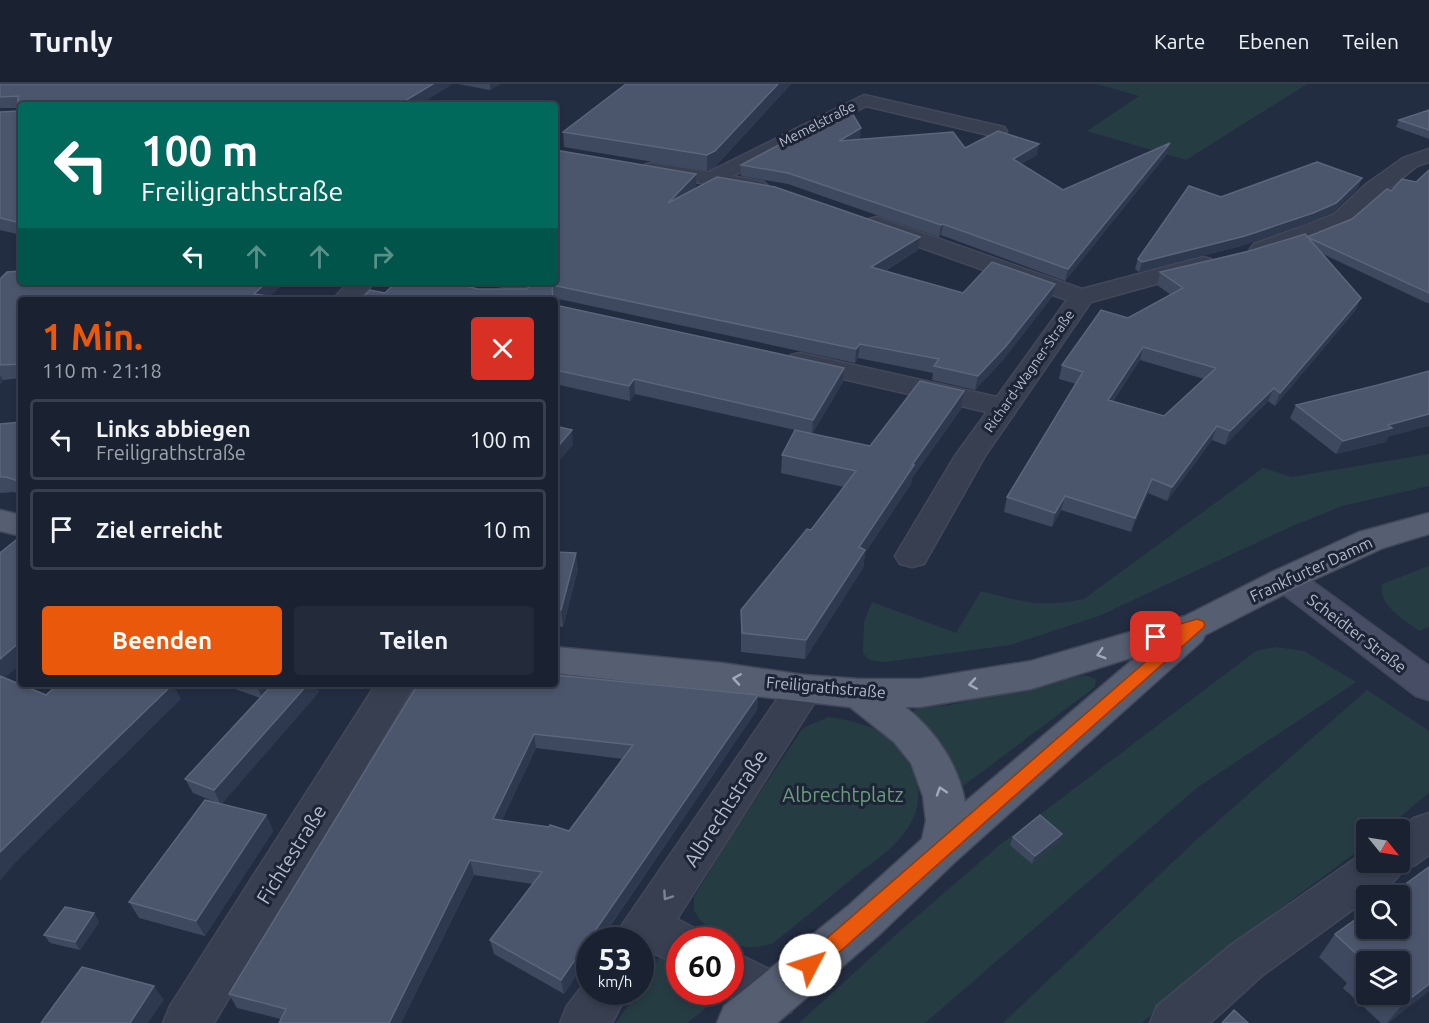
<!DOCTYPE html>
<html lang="de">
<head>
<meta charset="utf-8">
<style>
  body { margin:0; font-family:Ubuntu,sans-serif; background:#232a3a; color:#f1f3f6; height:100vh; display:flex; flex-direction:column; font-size:22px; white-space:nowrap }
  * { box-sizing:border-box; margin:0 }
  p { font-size:20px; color:#9fa4ac }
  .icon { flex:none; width:33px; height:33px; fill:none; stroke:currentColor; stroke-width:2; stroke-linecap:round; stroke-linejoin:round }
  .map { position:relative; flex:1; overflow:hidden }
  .panel { position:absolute; left:18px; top:213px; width:540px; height:390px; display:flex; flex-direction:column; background:#1a2232; border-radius:6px; box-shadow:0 3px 9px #0003,0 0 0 2px #383f4d }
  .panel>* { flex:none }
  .hud { position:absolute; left:18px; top:18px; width:540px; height:183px; border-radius:6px; box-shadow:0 3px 9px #0003,0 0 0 2px #383f4d; background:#00695c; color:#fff; overflow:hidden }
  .needle { width:39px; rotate:120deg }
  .fabs { position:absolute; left:1356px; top:735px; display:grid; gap:12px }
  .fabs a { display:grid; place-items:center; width:54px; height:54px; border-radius:6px; background:#1a2232; box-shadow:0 3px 9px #0003,0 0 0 2px #383f4d; font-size:30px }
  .speed { position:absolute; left:576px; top:843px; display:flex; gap:12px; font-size:30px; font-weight:700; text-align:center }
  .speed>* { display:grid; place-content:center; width:78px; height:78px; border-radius:50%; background:#1a2232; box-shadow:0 3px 9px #0003,0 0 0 2px #383f4d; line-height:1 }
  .speed small { font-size:15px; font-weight:400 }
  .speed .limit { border:9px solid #d22; background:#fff; color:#111 }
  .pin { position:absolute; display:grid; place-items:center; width:51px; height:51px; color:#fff; margin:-26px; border-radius:12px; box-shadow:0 3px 9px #0006 }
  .me { position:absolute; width:66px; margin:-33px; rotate:50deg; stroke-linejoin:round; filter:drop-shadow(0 0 4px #0008) }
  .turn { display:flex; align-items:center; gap:21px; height:126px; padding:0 24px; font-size:27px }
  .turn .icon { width:78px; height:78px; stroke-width:2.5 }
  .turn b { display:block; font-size:42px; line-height:51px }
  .lanes { display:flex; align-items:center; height:57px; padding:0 24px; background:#0003; justify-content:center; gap:30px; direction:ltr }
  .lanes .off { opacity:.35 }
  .round { display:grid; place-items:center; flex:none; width:63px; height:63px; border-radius:6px; background:#232a3a }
  .head { display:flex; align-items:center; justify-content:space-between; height:102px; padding:0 24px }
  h1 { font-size:36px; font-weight:700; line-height:45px; color:#ea580c }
  .cta { display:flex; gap:12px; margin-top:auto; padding:12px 24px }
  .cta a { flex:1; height:69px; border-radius:6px; background:#ea580c; color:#fff; font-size:24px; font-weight:700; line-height:69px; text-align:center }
  .cta a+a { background:#232a3a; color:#f1f3f6 }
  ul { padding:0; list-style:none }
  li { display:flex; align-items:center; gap:18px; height:81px; margin:0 12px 9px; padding:0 12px; border:3px solid #383f4d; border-radius:6px }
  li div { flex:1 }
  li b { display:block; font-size:22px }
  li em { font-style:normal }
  header { display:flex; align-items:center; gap:36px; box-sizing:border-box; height:84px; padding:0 30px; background:#1a2232; border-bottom:2px solid #383f4d }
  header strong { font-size:28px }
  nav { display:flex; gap:33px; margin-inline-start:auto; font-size:21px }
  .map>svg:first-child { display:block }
</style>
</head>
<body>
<header>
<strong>Turnly</strong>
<nav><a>Karte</a><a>Ebenen</a><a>Teilen</a></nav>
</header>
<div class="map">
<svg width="1429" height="939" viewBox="0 0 1429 939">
  <rect width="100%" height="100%" fill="#232d42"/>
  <path fill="#263c43" d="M1097 0H1307L1186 76 1087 47 1139 12Z
    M1429 370V402L1342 422 1288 444 1099 532 1010 561 885 578 869 576 863 569 864 538 872 518 956 549 981 507C1024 518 1039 524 1084 515L1263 384 1292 393Z
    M1429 482V543L1419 547C1404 535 1378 522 1382 500Z
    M1276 563 1304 567 1356 598 1198 703 925 939H799L900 847 1001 760 1256 567Z
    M1085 591 1096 595 1095 603 963 702 959 701 912 630 916 624 950 621Z
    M1367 606 1429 647V709L1385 745 1366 746V761L1231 861 1142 939H1003L1194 758Z
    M828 633C865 639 892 645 911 681 921 701 921 723 909 742 898 761 876 776 859 789 830 813 802 836 773 859 758 864 746 865 731 859L730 856H724L701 837 694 827V813L734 747 803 644Z
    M659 874H667L679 881 680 908H713L710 921 687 939H616L637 908H640L641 902Z"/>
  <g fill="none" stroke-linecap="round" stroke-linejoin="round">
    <g stroke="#42485a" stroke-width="3">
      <path id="street" d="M864 11 1004 43 1007 47 1004 51 997 53 866 22 733 92 764 98 768 102 764 106 757 108 651 91 644 89 641 85 644 81 651 79 709 88Z
        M1429 65V78L1417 82 1381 111 1349 141 1262 172 1254 170 1250 165 1254 160 1333 131 1365 101 1403 74Z
        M877 133 1082 205 1203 173 1211 175 1215 180 1211 185 1091 218 985 372 924 480 912 483 900 480 895 472 955 372 987 328 791 283 787 277 791 271 800 269 997 313 1067 216 869 145 866 140 869 135Z
        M349 198H375L358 216H332Z
        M804 591 817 595 823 605 677 835 696 845 701 856H680V881L655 870 640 876V856H615L622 841 791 595Z
        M376 600H415L214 939H163L170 922Z
        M1429 729V771L1415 781 1403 785C1398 796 1378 812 1366 812V816L1263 891 1210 939H1150L1157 922 1231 861 1366 767V778H1400L1398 746 1414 734Z
        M730 866 791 896 798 912 791 928 774 935 721 908H730Z
        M590 892V908H628L612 939H560L567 922Z"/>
    </g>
    <g stroke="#42485a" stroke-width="3">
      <path id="secondary" d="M1286 483 1298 487 1429 582V616L1416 612 1274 503 1269 495 1274 487Z"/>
    </g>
    <g stroke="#42485a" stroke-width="3">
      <path id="primary" d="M0 426 21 431V452L0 447Z
        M1429 429V450L1383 464 1298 503 1205 551 1202 557 956 777 880 850 777 939H717L724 922 848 822 922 755 926 737 923 712 911 679 894 658 850 623 555 589V563L722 579 804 591 859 595H920L1031 577 1185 532 1274 487 1359 448ZM1137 572 965 718C958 680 935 646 905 623H920L1031 605Z"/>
    </g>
    <use href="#street" fill="#383f51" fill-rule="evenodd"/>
    <use href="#secondary" fill="#464d65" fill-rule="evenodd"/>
    <use href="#primary" fill="#565e71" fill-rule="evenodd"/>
  </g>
  <path fill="#3e4960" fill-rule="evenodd" d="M0 0H453L21 21V151L0 146V28L18 27V24H0Z
    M458 0H500L490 6Z
    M626 0H791L715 83 707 87 564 63 563 48Z
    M1429 26V55L1396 43 1399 36Z
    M860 55 859 56 965 64 1037 71 1021 80 1063 106 1170 59 1167 70 1065 197 941 151 939 153 788 100 741 92V81Z
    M1429 86V219H1427L1323 170 1361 214 1355 227 1275 322 1268 317 1225 361 1212 356 1167 417 1148 409 1131 448 1061 426 1052 443 1004 428 1007 413 1076 300 1059 295 1062 281 1128 234 1171 211 1157 201 1160 188 1307 152 1352 135 1391 107 1416 98ZM1140 276 1204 295 1164 332 1113 317Z
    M1362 94 1358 104 1332 129 1309 139 1241 162 1139 188 1135 185 1138 175 1221 113Z
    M696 102 693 106 918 166 885 187 963 209 1052 213 1003 276 975 306 932 296 933 289 858 274 855 279 554 214 385 209 478 205H506L476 198H555Z
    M0 195 21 216V294L3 296 0 301Z
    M555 221 844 284 843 298 812 350 870 362 961 325 912 394 911 400 865 469 863 484 805 575 741 568V526L811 446 844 403 781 389 782 371 795 346 635 310 630 317 555 300Z
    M1378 301 1388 353 1386 358 1336 370 1290 334 1296 321Z
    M21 338V410L13 408 0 409V340Z
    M555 468 578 485 563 543 555 542Z
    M221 600H316L319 608 221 720 266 731 273 747 205 852 139 834 129 818 220 720 193 709 185 695 260 614Z
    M418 600 758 611 757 626 564 910 494 870 490 856 533 800 474 791 401 939H279L281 935 237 924 229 910ZM536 664 623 675 569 747 502 736Z
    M1062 750 1059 758 1032 780 1010 761 1013 753Z
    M1429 783V907L1388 939H1381L1343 904 1347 899 1319 873 1335 850ZM1366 878 1400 910H1366Z
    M94 829 99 838 80 866 50 859 44 851Z"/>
  <path fill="#2e384f" d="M433 0H453L419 21H398Z
    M490 0H500L490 6Z
    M778 0H791L715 83 707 87V71Z
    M861 44 860 55 838 68 839 57Z
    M1170 59 1167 70 1065 197 1068 185Z
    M1039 60 1037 71 1011 86 1013 75Z
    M696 90V102L669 131 668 119Z
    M1362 94 1358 104 1332 129 1309 139 1241 162 1139 188 1142 178Z
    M943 140 941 151 939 153 941 141Z
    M920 153 918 166 869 196 871 183Z
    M267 198H286L266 216 254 210Z
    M1055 200 1052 213 1003 276 975 306 978 292Z
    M1361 214 1355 227 1275 322 1280 309Z
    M860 260 858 274 855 279 856 265Z
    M1143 263 1140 276 1104 329 1108 316Z
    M844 284 843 298 812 350 813 336Z
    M0 291 3 296 0 301Z
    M634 295 635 310 630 317 629 302Z
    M1274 304 1268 317 1225 361 1230 347Z
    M964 307 961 325 912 394 911 400 865 469 863 484 805 575 806 556 859 463 912 381Z
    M1429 330V342L1388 353 1386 358 1336 370 1343 357 1388 341Z
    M1217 342 1212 356 1167 417 1172 403Z
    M572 346 573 361 555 382V366Z
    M1152 395 1148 409 1131 448 1135 434Z
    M1065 412 1061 426 1052 443 1055 429Z
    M576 469 578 485 563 543 561 526Z
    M21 557V580L0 598V575Z
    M173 600 181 615 15 779 0 797V768L4 764Z
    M256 600H275L262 614Z
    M308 600H316L319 608 221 721 214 706Z
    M758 611 757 626 600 856H590V872L564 910 561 896Z
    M534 650 536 664 496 749 493 735Z
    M266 731 273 747 205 852 196 837Z
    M1062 750 1059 758 1032 780 1035 772Z
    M470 776 474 791 401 939H389Z
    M94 829 99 838 80 866 75 858Z
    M1429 900V907L1388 939H1387L1402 921Z
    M154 902 164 916 148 939H130Z"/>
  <path fill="#4b556c" stroke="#5b657b" stroke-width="1.5" fill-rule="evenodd" d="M0 0H433L398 21H21V139L0 134V28L18 27V12L0 13Z
    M626 0H778L715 67 707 71 563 48Z
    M849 24 861 44 839 57 953 48 965 64 998 47 1039 60 1013 75 1063 106 1170 59 1068 185 943 140 941 141 788 89 741 81Z
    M1429 26V46L1399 36Z
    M555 66 696 90 668 119 717 93 775 103 920 153 871 183 963 209 992 178 1055 200 1006 262 978 292 934 282 939 275 860 260 856 265 552 201 553 216H360L370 206 385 209 396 198H448L478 205H526L529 203 526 198H555Z
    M1317 78 1362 94 1336 119 1313 129 1245 152 1142 178 1138 175 1189 102 1221 113Z
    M1429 86V209L1307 153 1352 135 1387 105 1391 107 1402 95 1416 98Z
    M1305 150 1361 214 1280 309 1274 304 1230 347 1217 342 1172 403 1152 395 1135 434 1065 412 1055 429 1007 413 1083 288 1062 281 1101 226 1128 234 1183 204 1160 188 1246 168ZM1143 263 1216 284 1164 332 1108 316Z
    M21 187V198H267L254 210 295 216H21V280L0 281V195L7 188Z
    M555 221 844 284 813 336 634 295 629 302 555 286Z
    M1429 287V330L1388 341 1392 344 1343 357 1296 321 1378 301Z
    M920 297 964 307 912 381H914L859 463 865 466 806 556 742 549 741 526 807 445 811 446 856 387 782 371 795 346 870 362Z
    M21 338V398L6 393H0V340Z
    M555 342 572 346 555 366Z
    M16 456 21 458V557L0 575V469Z
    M555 468 576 469 561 526H555Z
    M555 591 758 611 561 896 490 856 542 788 470 776 389 939H279L286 925 229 910 418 600H555ZM534 650 633 661 569 747 550 741 549 743 493 735Z
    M0 592 46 611 58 600H173L0 768Z
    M273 600H308L214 706 185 695Z
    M205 716 266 731 196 837 129 818Z
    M1040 731 1062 750 1035 772 1013 753Z
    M1429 783V900L1402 921 1391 910H1400V878H1366V888L1360 882 1365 878 1335 850 1366 828V844H1400V812H1389Z
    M65 823 94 829 75 858 44 851Z
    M82 883 154 902 130 939H41Z
    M1234 926 1248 939H1222Z"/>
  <defs><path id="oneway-chevron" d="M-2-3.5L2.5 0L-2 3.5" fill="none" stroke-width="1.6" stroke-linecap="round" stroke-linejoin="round" transform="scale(1.5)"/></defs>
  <g stroke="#a2a8ba">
    <use href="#oneway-chevron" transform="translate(1101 570) rotate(163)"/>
    <use href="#oneway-chevron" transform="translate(737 595) rotate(-171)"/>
    <use href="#oneway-chevron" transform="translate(973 600) rotate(171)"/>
    <use href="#oneway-chevron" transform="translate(941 707) rotate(-108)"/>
  </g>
  <use stroke="#7d8395" href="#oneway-chevron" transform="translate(667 812) rotate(124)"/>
  <path fill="#ea580c" stroke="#983908" stroke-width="1.5" d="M1197 535 1203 537 1205 541 1203 544 817 888 810 890 803 888 801 881 803 875 1174 553 1156 559 1148 553 1151 549Z"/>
  <g text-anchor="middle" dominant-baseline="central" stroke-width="6" stroke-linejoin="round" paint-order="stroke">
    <g font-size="14" fill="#b5bbcc" stroke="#1d2436">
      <text transform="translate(817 40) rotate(-27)">Memelstraße</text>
      <text transform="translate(1029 287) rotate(-55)">Richard-Wagner-Straße</text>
    </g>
    <g font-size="16" fill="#b5bbcc" stroke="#1d2436">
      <text transform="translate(1311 485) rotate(-25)">Frankfurter Damm</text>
      <text transform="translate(1357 549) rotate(37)">Scheidter Straße</text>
      <text transform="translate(826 603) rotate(5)">Freiligrathstraße</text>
    </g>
    <g font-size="20" fill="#6a9e7c" stroke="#1d2436">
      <text x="843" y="710">Albrechtplatz</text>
    </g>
    <g font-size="20" fill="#b5bbcc" stroke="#1d2436">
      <text transform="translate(725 724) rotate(-57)">Albrechtstraße</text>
      <text transform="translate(291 770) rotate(-58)">Fichtestraße</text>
    </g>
  </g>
</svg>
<div class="fabs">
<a><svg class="needle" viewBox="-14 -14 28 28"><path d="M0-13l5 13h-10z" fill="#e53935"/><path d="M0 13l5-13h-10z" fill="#9fa4ac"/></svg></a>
<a><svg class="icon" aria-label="search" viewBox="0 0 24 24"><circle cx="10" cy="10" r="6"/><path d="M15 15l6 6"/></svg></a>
<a><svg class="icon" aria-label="layers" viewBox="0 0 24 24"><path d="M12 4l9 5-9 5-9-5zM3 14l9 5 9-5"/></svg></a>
</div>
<div class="speed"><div>53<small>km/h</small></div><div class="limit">60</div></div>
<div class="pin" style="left:1156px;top:553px;background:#d93025"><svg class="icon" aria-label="arrive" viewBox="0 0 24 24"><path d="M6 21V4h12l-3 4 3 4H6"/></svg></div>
<svg class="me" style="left:810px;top:881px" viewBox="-20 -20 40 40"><circle r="19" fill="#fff"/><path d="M0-13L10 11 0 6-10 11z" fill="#ea580c"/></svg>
<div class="hud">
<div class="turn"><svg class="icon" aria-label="left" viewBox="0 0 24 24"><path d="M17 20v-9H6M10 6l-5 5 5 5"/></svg><div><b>100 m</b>Freiligrathstraße</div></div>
<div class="lanes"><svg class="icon" aria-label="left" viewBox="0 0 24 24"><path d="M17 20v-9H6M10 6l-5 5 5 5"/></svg><svg class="icon off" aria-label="ahead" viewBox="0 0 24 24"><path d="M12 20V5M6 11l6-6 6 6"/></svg><svg class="icon off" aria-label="ahead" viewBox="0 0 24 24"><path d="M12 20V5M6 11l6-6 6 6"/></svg><svg class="icon off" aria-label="right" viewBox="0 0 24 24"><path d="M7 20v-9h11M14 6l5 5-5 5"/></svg></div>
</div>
<section class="panel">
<div class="head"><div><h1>1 Min.</h1><p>110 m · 21:18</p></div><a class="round" style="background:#d93025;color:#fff"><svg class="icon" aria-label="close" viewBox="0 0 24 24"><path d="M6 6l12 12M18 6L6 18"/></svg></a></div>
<ul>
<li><svg class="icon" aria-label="left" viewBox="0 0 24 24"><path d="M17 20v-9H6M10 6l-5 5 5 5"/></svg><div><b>Links abbiegen</b><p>Freiligrathstraße</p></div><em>100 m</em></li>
<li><svg class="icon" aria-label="arrive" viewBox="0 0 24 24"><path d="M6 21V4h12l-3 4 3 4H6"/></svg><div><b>Ziel erreicht</b></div><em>10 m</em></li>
</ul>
<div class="cta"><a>Beenden</a><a>Teilen</a></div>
</section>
</div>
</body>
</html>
